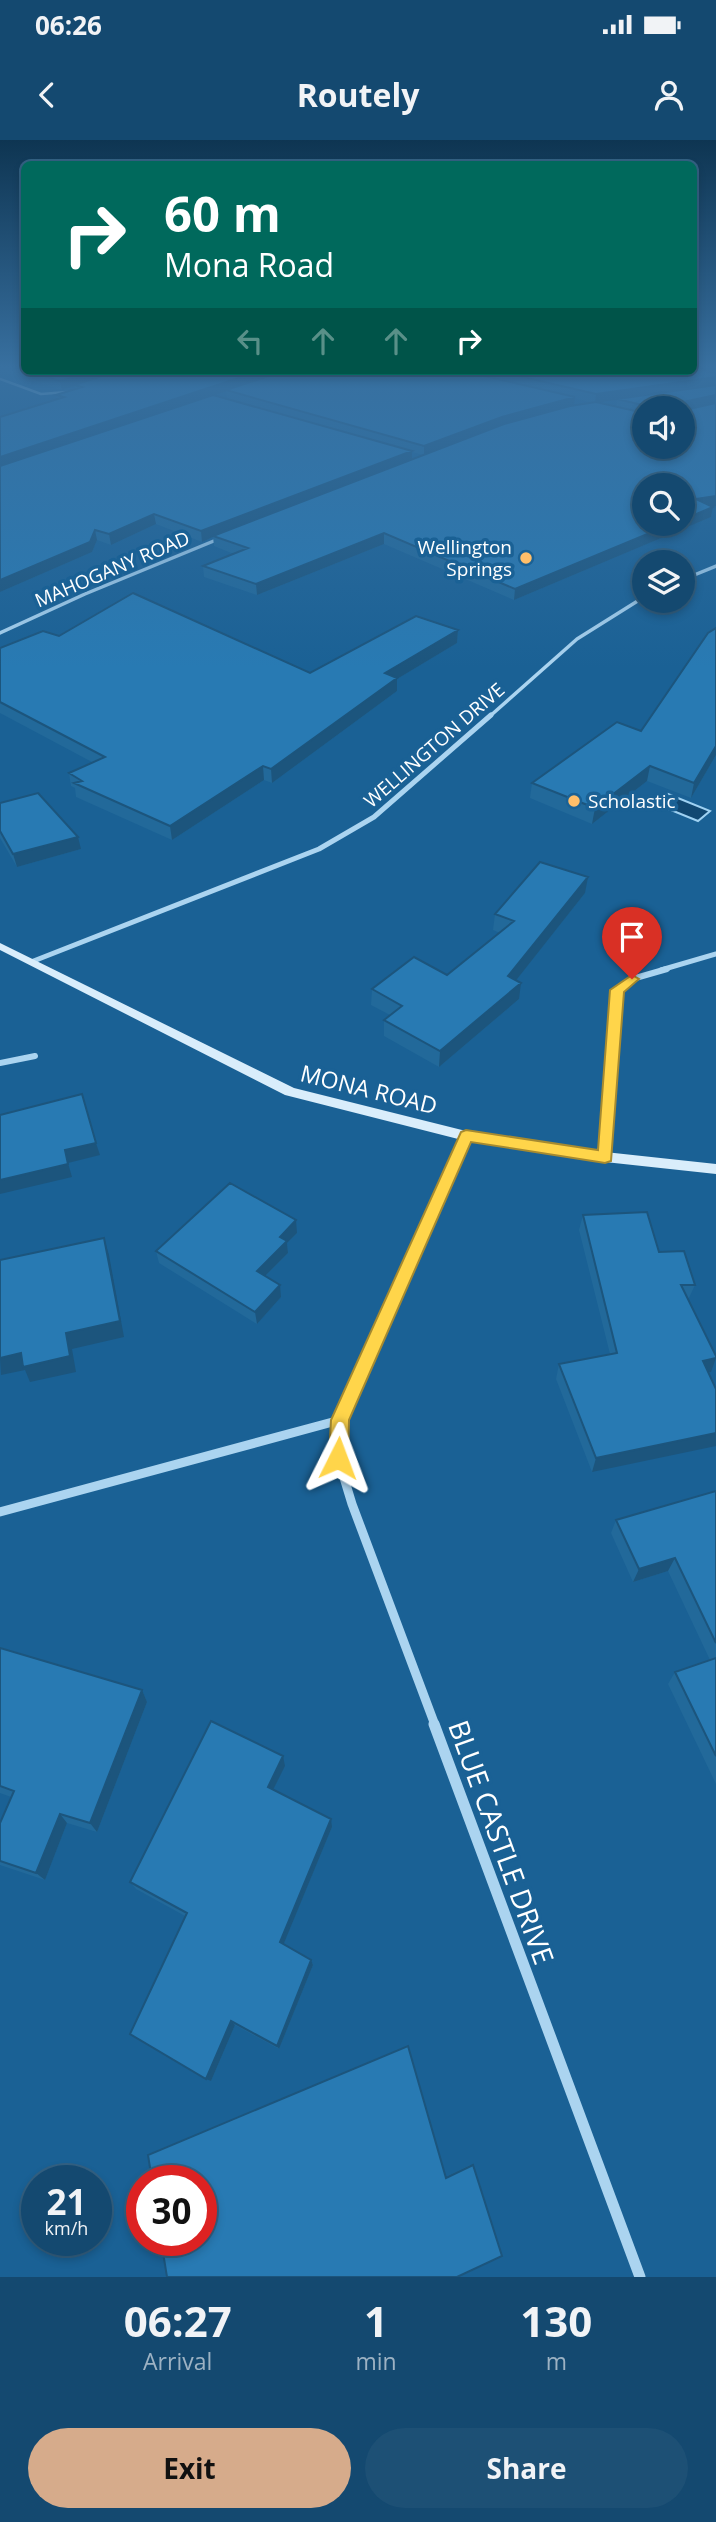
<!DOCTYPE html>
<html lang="en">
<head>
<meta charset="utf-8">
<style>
  body { margin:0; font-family:"Open Sans",sans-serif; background:#1d5075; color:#f1f3f6; height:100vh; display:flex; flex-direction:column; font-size:26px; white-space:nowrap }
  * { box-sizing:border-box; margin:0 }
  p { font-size:23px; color:#9db2c3 }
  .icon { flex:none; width:38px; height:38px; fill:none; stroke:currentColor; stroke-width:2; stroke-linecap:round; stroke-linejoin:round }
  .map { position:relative; height:2137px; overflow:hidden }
  .sheet { display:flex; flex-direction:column; background:#144970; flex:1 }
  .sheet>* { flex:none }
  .guide { position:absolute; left:21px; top:21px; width:676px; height:214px; border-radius:10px; box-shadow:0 4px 10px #0003,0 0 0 2px #336183; background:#00695c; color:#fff; overflow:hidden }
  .tools { position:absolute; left:632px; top:256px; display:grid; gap:14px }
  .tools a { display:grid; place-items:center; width:63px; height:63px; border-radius:50%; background:#144970; box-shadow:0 4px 10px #0003,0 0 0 2px #336183; font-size:35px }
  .speed { position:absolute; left:21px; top:2025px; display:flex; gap:14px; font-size:35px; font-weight:700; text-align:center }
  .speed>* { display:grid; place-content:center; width:91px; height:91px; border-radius:50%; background:#144970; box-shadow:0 4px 10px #0003,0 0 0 2px #336183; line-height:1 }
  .speed small { font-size:18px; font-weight:400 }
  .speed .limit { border:10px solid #d22; background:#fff; color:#111 }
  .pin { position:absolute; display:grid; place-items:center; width:60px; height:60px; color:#fff; margin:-72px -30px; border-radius:50% 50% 50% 0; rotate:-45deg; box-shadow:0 0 7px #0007 }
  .pin .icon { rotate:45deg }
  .me { position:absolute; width:77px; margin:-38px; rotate:3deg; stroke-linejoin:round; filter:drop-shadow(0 0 5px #0008) }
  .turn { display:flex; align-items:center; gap:24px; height:147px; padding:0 28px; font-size:32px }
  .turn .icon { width:91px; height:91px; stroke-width:2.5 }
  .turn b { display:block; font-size:49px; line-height:60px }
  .lanes { display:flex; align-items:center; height:66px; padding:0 28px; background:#0003; justify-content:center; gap:35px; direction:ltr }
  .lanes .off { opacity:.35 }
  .eta { display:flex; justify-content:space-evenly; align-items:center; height:119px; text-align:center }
  .eta b { font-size:42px; font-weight:700; line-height:49px }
  .action { display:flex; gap:14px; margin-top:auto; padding:14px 28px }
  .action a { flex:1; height:80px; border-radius:42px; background:#d6ab8b; color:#111; font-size:28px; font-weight:700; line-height:80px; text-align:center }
  .action a+a { background:#1d5075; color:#f1f3f6 }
  .status { display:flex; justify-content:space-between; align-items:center; height:49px; padding:0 35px; background:#144970; direction:ltr }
  .status svg { height:19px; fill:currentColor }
  header { display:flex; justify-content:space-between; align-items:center; height:91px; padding:0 28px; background:#144970; font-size:32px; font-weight:700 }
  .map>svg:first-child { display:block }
</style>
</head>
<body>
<div class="status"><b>06:26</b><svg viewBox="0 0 49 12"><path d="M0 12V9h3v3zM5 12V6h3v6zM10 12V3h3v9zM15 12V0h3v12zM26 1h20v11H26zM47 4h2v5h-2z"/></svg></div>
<header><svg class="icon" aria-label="back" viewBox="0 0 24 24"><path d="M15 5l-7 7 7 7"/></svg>Routely<svg class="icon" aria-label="person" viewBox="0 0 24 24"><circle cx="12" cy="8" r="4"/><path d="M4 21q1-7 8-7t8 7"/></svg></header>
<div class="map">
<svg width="716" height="2137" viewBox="0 0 716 2137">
  <rect width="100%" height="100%" fill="#1a6195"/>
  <path fill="#114872" stroke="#9ed1f2" stroke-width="2" d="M668 654 710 671 698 681 656 664Z"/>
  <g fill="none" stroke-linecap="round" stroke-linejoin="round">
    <path stroke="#abd4f0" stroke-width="2.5" d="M0 239 41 254 67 252"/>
    <path stroke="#abd4f0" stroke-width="3.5" d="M682 440 716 426
      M0 493 85 454 221 398
      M489 577 577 499 644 457"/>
    <path stroke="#abd4f0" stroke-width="5" d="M31 822 319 709 374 677 491 575
      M661 830 716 814"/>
    <path stroke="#abd4f0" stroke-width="6" d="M0 923 35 916
      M605 1017 617 850 632 839 667 829
      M394 1159 466 996"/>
    <path stroke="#abd4f0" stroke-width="9" d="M394 1158 340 1280 338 1318 352 1364 435 1585
      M0 1372 340 1280"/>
    <path stroke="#abd4f0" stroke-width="11" d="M434 1584 640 2137"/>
    <path fill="#d9edfb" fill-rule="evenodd" d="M0 803 294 948 466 991 605 1012 716 1024V1034L605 1022 466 1001 285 955 0 810Z"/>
  </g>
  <path fill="#22699a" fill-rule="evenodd" d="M0 229H24V231H693V229H716V366L713 367 711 377 514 460 384 404 257 455 204 437 203 426 234 414 214 406 213 397 202 402 156 384 111 405 97 400 92 412 0 452V277L57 260 56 255 75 249 74 246 62 250 0 231ZM226 251 227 259 214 255ZM575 258 589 262 592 263 574 265ZM617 260 616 267 599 263ZM644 268H682L644 306ZM412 312 423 315 412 320Z
    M458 490 457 503 397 539V551L272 643 264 640 172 700 76 657 75 648 71 646 69 633 92 622 0 573V508L59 496 310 533Z
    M641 591 716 615 691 658 647 641 592 684 530 658 532 643Z
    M0 663 81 709 17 727 0 698Z
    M585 753 516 840 519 859 439 927 384 896V880L390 875 371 865 372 849 447 835 500 793 493 790 495 774Z
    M583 1075 659 1112 695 1145 688 1160 711 1232 708 1233 592 1332 556 1239 559 1224 610 1214 579 1090Z
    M297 1093 287 1103 288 1113 265 1136 281 1157 257 1184 159 1123 156 1111Z
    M716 1351V1644L668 1544 675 1532 710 1520 668 1431 633 1442 611 1393 616 1380Z
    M0 1508 142 1550 147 1562 97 1692 67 1683 45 1740 0 1725V1683L11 1657 0 1653Z
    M285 1626 273 1649 332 1687 283 1805 311 1820 313 1825 279 1909 235 1885 211 1941 185 1776 136 1749 130 1742Z
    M470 2025H473L502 2116 445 2037Z"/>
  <path fill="#1c557d" d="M94 231H124L74 245V246L62 250 60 241Z
    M259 231H286L0 328V317Z
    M716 237 715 246 617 259V260L595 263 596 254Z
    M716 255 715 264 682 271 680 266 683 262Z
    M575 257 574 266 424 316V306L502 277Z
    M412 311V321L213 396V397L202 402 201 391Z
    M716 356V366L694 369 696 359Z
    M713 367 711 377 514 460 515 449 674 383H682V380Z
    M154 374 156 384 111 405 109 394Z
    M95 390 97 400 92 412 0 452V440Z
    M384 393V404L257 455 256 444Z
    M458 490 457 503 397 539V551L272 643 271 629 385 533Z
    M716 606V615L691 658 694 643Z
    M263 626 264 640 172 700 170 686Z
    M650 626 647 641 592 684 595 668Z
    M78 697 81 709 17 727 13 714Z
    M588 737 585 753 506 853 508 836Z
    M521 843 519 859 439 927 440 911Z
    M96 1003 100 1015 68 1023 72 1037 0 1054V1040L65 1010Z
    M296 1080 297 1093 287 1103 288 1113 258 1143 257 1131 280 1097Z
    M104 1098 109 1115 124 1197 72 1209 76 1232 30 1242 25 1230 1 1235 0 1218 66 1193Z
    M280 1145 281 1157 257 1184 255 1172Z
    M716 1218 711 1232 697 1235 703 1221Z
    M716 1293V1306L592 1332 596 1318Z
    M675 1418 668 1431 633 1442 639 1429Z
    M142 1550 147 1562 97 1692 90 1683Z
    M283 1616 285 1626 270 1656 268 1647Z
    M60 1674 67 1683 45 1740 36 1733Z
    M331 1679 332 1687 282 1808 280 1802Z
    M311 1820 313 1825 279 1909 277 1906Z
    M231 1881 235 1885 211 1941 206 1939Z"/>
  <path fill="#287ab3" stroke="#1c557d" stroke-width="2" d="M693 229 716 233V237L596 254 497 231H693Z
    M27 231H94L60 241Z
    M118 231H259L0 317V277L64 257 56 255 82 247 74 245Z
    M284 231H463L575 257 502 277 424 306 226 250Z
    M716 245V255L683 262 680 266 682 268H648L647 266 617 259Z
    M213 255 412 311 201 391 154 374 109 394 95 390 90 402 0 440V326Z
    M596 262 644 273V306H682V268L685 270 716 263V356L696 359 713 367 682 380V345H644V383H674L515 449 384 393 256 444 203 426 248 408 213 396 504 284 570 266Z
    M133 453 310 533 416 476 458 490 385 533 397 538 271 629 263 626 170 686 74 643 82 641 69 633 105 617 0 562V508L43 491 59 496Z
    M716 488V606L694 643 650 626 595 668 532 643 617 582 641 591 708 493Z
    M38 653 78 697 13 714 0 691V663Z
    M540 722 588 737 508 836 521 843 440 911 384 880 402 866 372 849 414 817 447 835 514 781 495 774Z
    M82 954 96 1003 65 1010 68 1024 0 1040V975Z
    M230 1043 296 1080 280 1097 287 1101 257 1131 280 1145 255 1172 156 1111Z
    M647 1072 659 1112 684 1111 695 1145H681L716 1216V1218L703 1221 716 1249V1293L596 1318 559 1224 617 1213 583 1075Z
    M104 1098 120 1181 66 1193 70 1216 23 1227 21 1213 0 1218V1120Z
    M716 1351V1503L675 1418 639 1429 616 1380Z
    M0 1508 142 1550 90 1683 60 1674 36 1733 0 1721V1683L14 1651 0 1646Z
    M716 1518V1616L675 1532Z
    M211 1581 283 1616 268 1647 331 1679 280 1802 311 1820 277 1906 231 1881 206 1939 130 1894 187 1773 130 1742Z
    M408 1906 446 2038 473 2025 502 2116 457 2137H167L161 2100H201V2040H152L148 2015Z"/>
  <linearGradient id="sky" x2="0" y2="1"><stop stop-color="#0e3552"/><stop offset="0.43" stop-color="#3870a0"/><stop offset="1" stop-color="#3870a0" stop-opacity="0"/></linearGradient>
  <rect width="716" height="528" fill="url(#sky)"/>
  <path fill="#ffd54a" stroke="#a68a30" stroke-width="2" d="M632 835 639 839 624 852 611 1021 605 1023 471 1002 349 1280 348 1318 345 1324 338 1327 332 1324 329 1318 331 1280 461 992 466 990 598 1010 610 850Z"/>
  <g fill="#ffbf6a" stroke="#1a6195" stroke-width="2.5">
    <circle cx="526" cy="418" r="7"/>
    <circle cx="574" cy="661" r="7"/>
  </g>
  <g text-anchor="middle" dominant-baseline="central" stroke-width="7" stroke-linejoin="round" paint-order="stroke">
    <g font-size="19" fill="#fff" stroke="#1a6195" text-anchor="end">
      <text x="512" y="407">Wellington<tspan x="512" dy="22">Springs</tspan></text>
      <text x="588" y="661" text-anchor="start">Scholastic</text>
    </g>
    <g font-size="19" fill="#fff" stroke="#1a6195">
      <text transform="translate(112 429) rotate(-23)">MAHOGANY ROAD</text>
      <text transform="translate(434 605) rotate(-41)">WELLINGTON DRIVE</text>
    </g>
    <g font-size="23" fill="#fff" stroke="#1a6195">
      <text transform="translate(369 949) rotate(14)">MONA ROAD</text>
    </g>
    <g font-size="28" fill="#fff" stroke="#1a6195">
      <text transform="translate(502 1702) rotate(70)">BLUE CASTLE DRIVE</text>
    </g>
  </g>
</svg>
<div class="tools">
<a><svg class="icon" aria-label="sound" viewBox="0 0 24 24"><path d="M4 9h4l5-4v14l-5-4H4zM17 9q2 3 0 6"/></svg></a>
<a><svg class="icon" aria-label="search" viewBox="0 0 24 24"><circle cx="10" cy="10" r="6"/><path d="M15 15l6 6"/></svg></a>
<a><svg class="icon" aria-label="layers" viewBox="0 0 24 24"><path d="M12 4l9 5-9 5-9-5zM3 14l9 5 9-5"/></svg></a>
</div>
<div class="speed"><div>21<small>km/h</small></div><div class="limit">30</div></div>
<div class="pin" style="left:632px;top:839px;background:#d93025"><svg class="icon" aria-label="arrive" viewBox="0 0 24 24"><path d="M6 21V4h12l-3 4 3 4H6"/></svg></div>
<svg class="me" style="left:338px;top:1318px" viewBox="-20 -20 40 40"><path d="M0-17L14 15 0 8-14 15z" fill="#ffd54a" stroke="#fff" stroke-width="4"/></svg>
<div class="guide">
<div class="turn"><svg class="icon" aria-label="right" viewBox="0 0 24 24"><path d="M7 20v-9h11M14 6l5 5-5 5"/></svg><div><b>60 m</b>Mona Road</div></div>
<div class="lanes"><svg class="icon off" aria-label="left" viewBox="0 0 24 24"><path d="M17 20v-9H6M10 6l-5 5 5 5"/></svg><svg class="icon off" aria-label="ahead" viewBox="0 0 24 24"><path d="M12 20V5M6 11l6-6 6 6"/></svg><svg class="icon off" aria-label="ahead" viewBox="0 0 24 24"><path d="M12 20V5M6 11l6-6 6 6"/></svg><svg class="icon" aria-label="right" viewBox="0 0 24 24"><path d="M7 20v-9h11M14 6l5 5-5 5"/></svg></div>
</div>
</div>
<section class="sheet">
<div class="eta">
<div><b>06:27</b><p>Arrival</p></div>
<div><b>1</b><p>min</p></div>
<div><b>130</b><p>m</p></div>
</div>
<div class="action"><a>Exit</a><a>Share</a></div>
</section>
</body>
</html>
